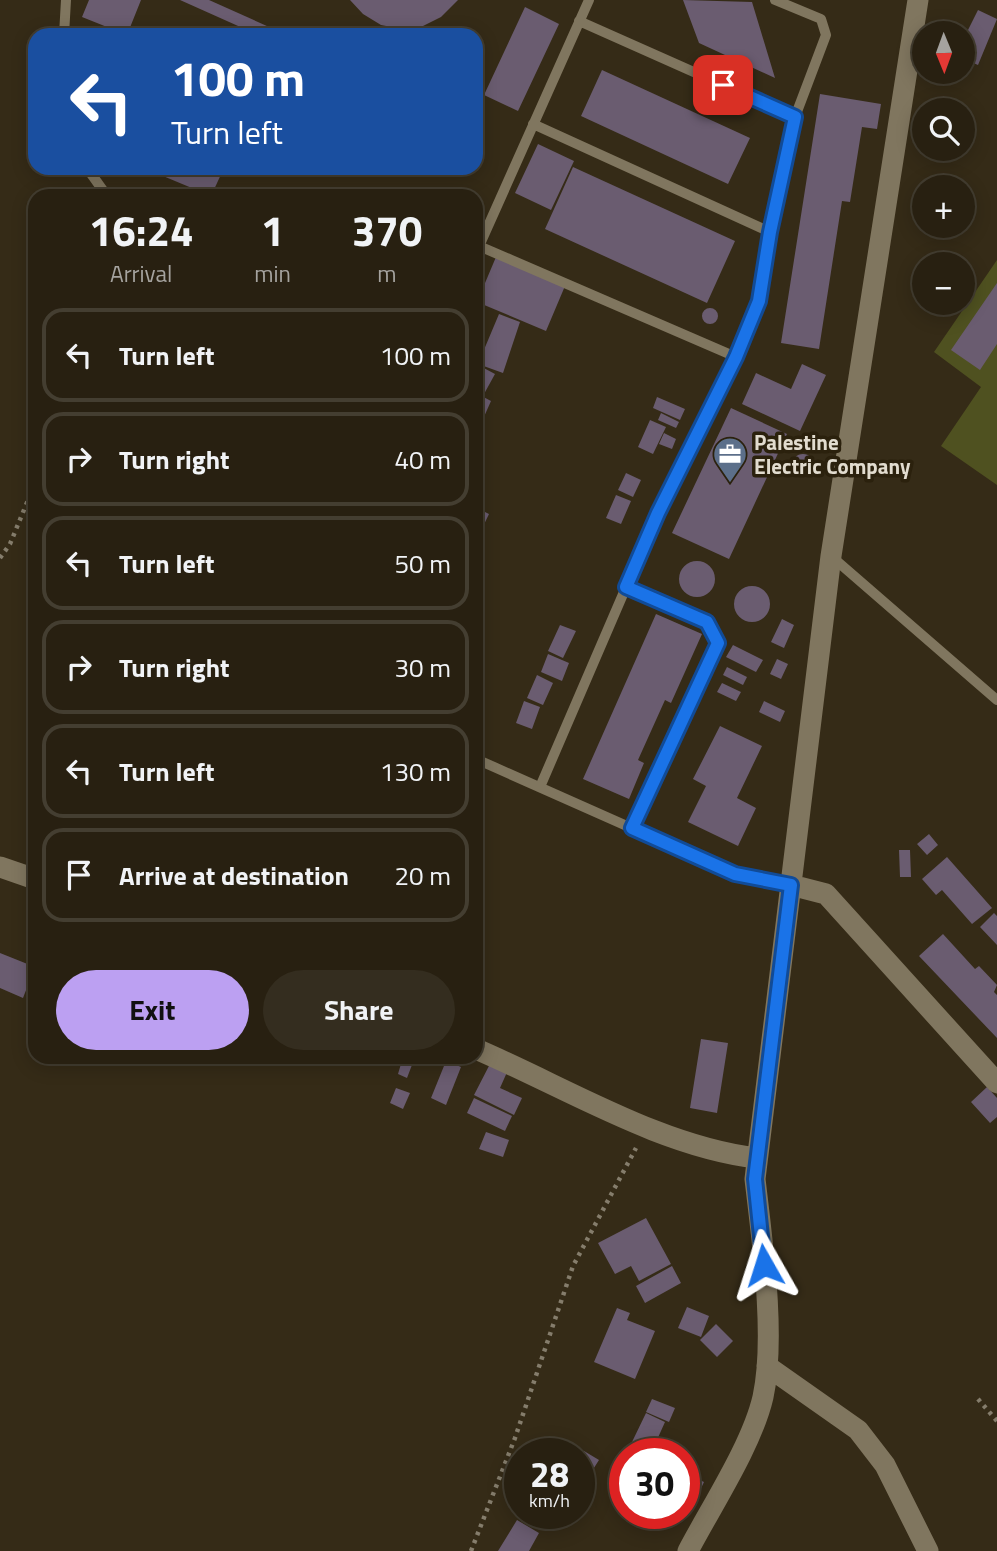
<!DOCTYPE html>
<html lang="en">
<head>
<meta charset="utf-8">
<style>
  body { margin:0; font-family:"Titillium Web",sans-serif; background:#342d1f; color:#f1f3f6; height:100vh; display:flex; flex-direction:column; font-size:26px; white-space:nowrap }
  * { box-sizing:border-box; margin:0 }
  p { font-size:23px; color:#a5a39f }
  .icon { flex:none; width:38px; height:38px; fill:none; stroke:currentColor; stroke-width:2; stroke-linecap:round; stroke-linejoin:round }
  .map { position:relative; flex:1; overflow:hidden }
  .drawer { position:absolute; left:28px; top:189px; width:455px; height:875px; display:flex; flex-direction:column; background:#282011; border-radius:21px; box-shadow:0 4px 18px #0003,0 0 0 2px #443e31 }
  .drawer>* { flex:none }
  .guide { position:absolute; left:28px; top:28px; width:455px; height:147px; border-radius:21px; box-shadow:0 4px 18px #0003,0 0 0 2px #443e31; background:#1a4fa0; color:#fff; overflow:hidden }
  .needle { width:46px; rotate:179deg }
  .controls { position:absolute; left:912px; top:21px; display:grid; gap:14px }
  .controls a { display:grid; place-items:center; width:63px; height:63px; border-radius:50%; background:#282011; box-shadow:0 4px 18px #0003,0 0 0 2px #443e31; font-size:35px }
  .speed { position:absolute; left:504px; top:1438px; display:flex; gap:14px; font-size:35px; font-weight:700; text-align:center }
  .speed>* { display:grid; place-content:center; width:91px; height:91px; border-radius:50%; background:#282011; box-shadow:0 4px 18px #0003,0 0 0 2px #443e31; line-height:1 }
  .speed small { font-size:18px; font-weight:400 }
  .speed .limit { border:10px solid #d22; background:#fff; color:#111 }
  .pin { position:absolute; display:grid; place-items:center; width:60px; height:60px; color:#fff; margin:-30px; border-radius:14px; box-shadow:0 4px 10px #0006 }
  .me { position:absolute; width:77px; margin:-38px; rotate:354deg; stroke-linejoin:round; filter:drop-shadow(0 0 5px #0008) }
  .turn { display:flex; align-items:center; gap:24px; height:147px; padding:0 28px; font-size:32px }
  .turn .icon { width:91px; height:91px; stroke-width:2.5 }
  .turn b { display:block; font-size:49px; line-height:60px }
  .eta { display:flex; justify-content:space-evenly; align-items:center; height:119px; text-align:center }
  .eta b { font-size:42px; font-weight:700; line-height:49px }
  .action { display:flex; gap:14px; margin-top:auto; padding:14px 28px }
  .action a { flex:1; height:80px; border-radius:42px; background:#bca0f2; color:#111; font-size:28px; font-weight:700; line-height:80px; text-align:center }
  .action a+a { background:#342d1f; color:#f1f3f6 }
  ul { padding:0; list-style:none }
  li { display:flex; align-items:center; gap:21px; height:94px; margin:0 14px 10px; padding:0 14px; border:4px solid #443e31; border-radius:21px }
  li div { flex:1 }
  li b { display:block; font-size:26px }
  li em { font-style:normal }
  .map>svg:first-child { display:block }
</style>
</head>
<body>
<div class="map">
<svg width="997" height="1551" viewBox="0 0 997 1551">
  <rect width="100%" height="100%" fill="#352b17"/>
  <path fill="#4f5120" d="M997 260V485L941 446 981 387 934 352Z"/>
  <path fill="#6a5c70" d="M89 0H141L127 35 82 17Z
    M180 0H209L287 35H258Z
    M350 0H458L441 17 423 26 402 29 381 25 363 14Z
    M683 0 752 2 775 78 699 43Z
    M525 7 559 24 518 111 484 95Z
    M978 10 997 19 978 65 962 58V42Z
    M602 70 750 138 728 184 581 116Z
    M820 94 881 104 877 129 862 127 850 202 842 201 819 349 781 343Z
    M538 144 574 161 551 210 515 193Z
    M573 167 735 241 707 303 545 229Z
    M167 168H224L211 196 163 176Z
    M496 257 565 286 546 331 477 302Z
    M997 283V344L980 370 951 350Z
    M702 316a8 8 0 1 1 16 0a8 8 0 1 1-16 0Z
    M499 314 520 322 503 373 478 364Z
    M802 364 826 375 800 431 742 404 756 373 791 389Z
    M480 366 495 374 484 394 476 390V374Z
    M476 393 491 401 483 419 476 416Z
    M657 397 685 409 680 420 653 408Z
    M731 408 787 434 729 559 672 533Z
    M661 413 679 422 676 428 658 420Z
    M650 420 666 427 653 454 638 447Z
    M664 433 676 439 672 449 659 444Z
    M792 465a11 11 0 1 1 22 0a11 11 0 1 1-22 0Z
    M626 473 641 480 633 497 618 490Z
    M616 495 631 501 621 524 606 518Z
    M477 508 489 514 476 541V511Z
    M679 579a18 18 0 1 1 36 0a18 18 0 1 1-36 0Z
    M734 604a18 18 0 1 1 36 0a18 18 0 1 1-36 0Z
    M656 614 702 634 671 703 665 700 638 760 644 763 629 799 583 779Z
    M782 619 794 625 784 648 771 642Z
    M560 625 576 631 563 658 548 651Z
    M733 645 763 660 756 672 726 657Z
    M548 654 569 663 562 681 541 672Z
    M777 659 788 664 781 679 770 674Z
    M727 667 747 677 743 685 723 675Z
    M537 675 553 683 543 705 527 698Z
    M722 683 741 692 736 701 717 692Z
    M524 701 540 707 532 729 516 723Z
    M764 701 785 711 780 722 759 712Z
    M720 726 762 746 737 798 756 808 738 846 688 822 706 786 693 779Z
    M929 834 938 845 927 855 917 844Z
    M899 850H910L911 877H900Z
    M947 857 992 908 972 924 942 890 936 895 922 879Z
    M994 913 997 916V945L980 927Z
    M943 934 975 969 979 966 997 985 994 992 997 995V1038L919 956Z
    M0 953 35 967 23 998 0 988Z
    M701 1039 728 1043 717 1113 690 1108Z
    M403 1057H415L407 1078 398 1074Z
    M446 1061 461 1067 446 1105 431 1098Z
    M491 1062 508 1070 500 1088 522 1098 514 1115 474 1095Z
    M987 1087 997 1098V1117L990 1123 971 1102Z
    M396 1088 410 1093 403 1109 390 1103Z
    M474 1098 512 1116 505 1131 467 1113Z
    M486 1132 509 1140 503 1157 479 1149Z
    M646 1218 671 1264 639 1281 631 1266 615 1274 598 1243Z
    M672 1266 681 1283 645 1303 636 1286Z
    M687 1307 709 1316 701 1337 678 1328Z
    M617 1308 630 1313 627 1320 655 1331 635 1379 594 1362Z
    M716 1324 733 1341 717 1357 700 1340Z
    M652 1399 675 1408 669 1422 646 1412Z
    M646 1413 665 1422 652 1451 632 1442Z
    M584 1451 599 1460 592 1471 579 1463Z
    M693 1477 704 1482 695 1501 684 1497Z
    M517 1520 539 1533 529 1551H498Z"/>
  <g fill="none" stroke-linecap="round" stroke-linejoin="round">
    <path stroke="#857d6c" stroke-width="4.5" stroke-dasharray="3.5 5" stroke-linecap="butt" d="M0 558 10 544 35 483
      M978 1399 997 1421
      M471 1551 515 1438 573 1266 636 1148"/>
    <path stroke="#80765f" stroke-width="10" d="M579 21 795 117
      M64 35 66 0
      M533 124 770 232
      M87 168 107 196
      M479 246 736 357
      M476 253 589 0
      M831 556 997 700
      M626 587 707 622 718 643 632 828
      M476 759 735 874 791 885
      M540 787 658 513 736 357 759 301 770 232 795 117 826 35 821 19 775 0"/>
    <path stroke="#80765f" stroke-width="21" d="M0 867 35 879
      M791 885 826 894 997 1083
      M476 1049C565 1087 661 1147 757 1158
      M767 1366 858 1430 885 1465 928 1551
      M688 1551C711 1507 752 1445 763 1397 776 1337 762 1240 755 1179L831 556 918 0"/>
  </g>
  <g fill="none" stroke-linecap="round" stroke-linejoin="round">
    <g stroke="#114b97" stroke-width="18">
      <path id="route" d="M723 85 795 117 770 232 759 301 736 357 658 513 626 587 707 622 718 643 632 828 735 874 791 885 755 1179 764 1265"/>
    </g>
    <use href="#route" stroke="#1a73e8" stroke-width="12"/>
  </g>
  <defs>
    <g id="office-pin" transform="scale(1.75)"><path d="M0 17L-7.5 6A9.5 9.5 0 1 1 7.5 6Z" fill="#5c6f8a" stroke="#2b210d"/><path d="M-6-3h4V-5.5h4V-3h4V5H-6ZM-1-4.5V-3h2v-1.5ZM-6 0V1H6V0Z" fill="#fff"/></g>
  </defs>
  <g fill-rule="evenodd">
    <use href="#office-pin" x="730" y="454"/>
  </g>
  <g text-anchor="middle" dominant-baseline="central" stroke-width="7" stroke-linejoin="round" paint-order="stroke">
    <g font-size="21" font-weight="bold" fill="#e2dccf" stroke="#2b210d" text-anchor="start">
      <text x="754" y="442">Palestine<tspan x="754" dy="24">Electric Company</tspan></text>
    </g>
  </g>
</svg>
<div class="controls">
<a><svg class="needle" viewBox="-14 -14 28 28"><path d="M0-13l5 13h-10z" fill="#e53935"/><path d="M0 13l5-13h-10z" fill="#a5a39f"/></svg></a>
<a><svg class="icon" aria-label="search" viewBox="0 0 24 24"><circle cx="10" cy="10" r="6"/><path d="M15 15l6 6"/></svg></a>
<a>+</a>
<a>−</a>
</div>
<div class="speed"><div>28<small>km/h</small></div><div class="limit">30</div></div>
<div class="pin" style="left:723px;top:85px;background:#d93025"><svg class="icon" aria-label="arrive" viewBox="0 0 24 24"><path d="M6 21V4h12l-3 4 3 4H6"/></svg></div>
<svg class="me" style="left:764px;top:1265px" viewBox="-20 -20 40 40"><path d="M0-17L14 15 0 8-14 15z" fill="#1a73e8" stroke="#fff" stroke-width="4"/></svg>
<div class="guide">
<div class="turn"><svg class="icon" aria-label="left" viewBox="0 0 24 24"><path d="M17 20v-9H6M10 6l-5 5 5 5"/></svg><div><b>100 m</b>Turn left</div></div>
</div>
<section class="drawer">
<div class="eta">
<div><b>16:24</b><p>Arrival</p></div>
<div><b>1</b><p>min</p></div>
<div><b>370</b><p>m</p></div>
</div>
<ul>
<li><svg class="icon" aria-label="left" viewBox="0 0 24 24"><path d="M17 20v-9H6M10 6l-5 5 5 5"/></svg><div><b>Turn left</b></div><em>100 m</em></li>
<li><svg class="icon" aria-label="right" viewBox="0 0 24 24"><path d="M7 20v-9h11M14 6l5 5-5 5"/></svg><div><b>Turn right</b></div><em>40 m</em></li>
<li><svg class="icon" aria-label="left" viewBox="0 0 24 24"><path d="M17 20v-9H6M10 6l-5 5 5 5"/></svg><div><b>Turn left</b></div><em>50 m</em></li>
<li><svg class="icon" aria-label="right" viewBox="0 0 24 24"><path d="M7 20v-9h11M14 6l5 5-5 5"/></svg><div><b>Turn right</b></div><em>30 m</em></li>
<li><svg class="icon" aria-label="left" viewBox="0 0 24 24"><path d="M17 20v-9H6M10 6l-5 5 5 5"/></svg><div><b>Turn left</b></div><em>130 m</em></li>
<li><svg class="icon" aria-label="arrive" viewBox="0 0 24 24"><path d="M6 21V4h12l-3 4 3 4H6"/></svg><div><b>Arrive at destination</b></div><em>20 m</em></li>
</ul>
<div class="action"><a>Exit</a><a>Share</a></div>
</section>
</div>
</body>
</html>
